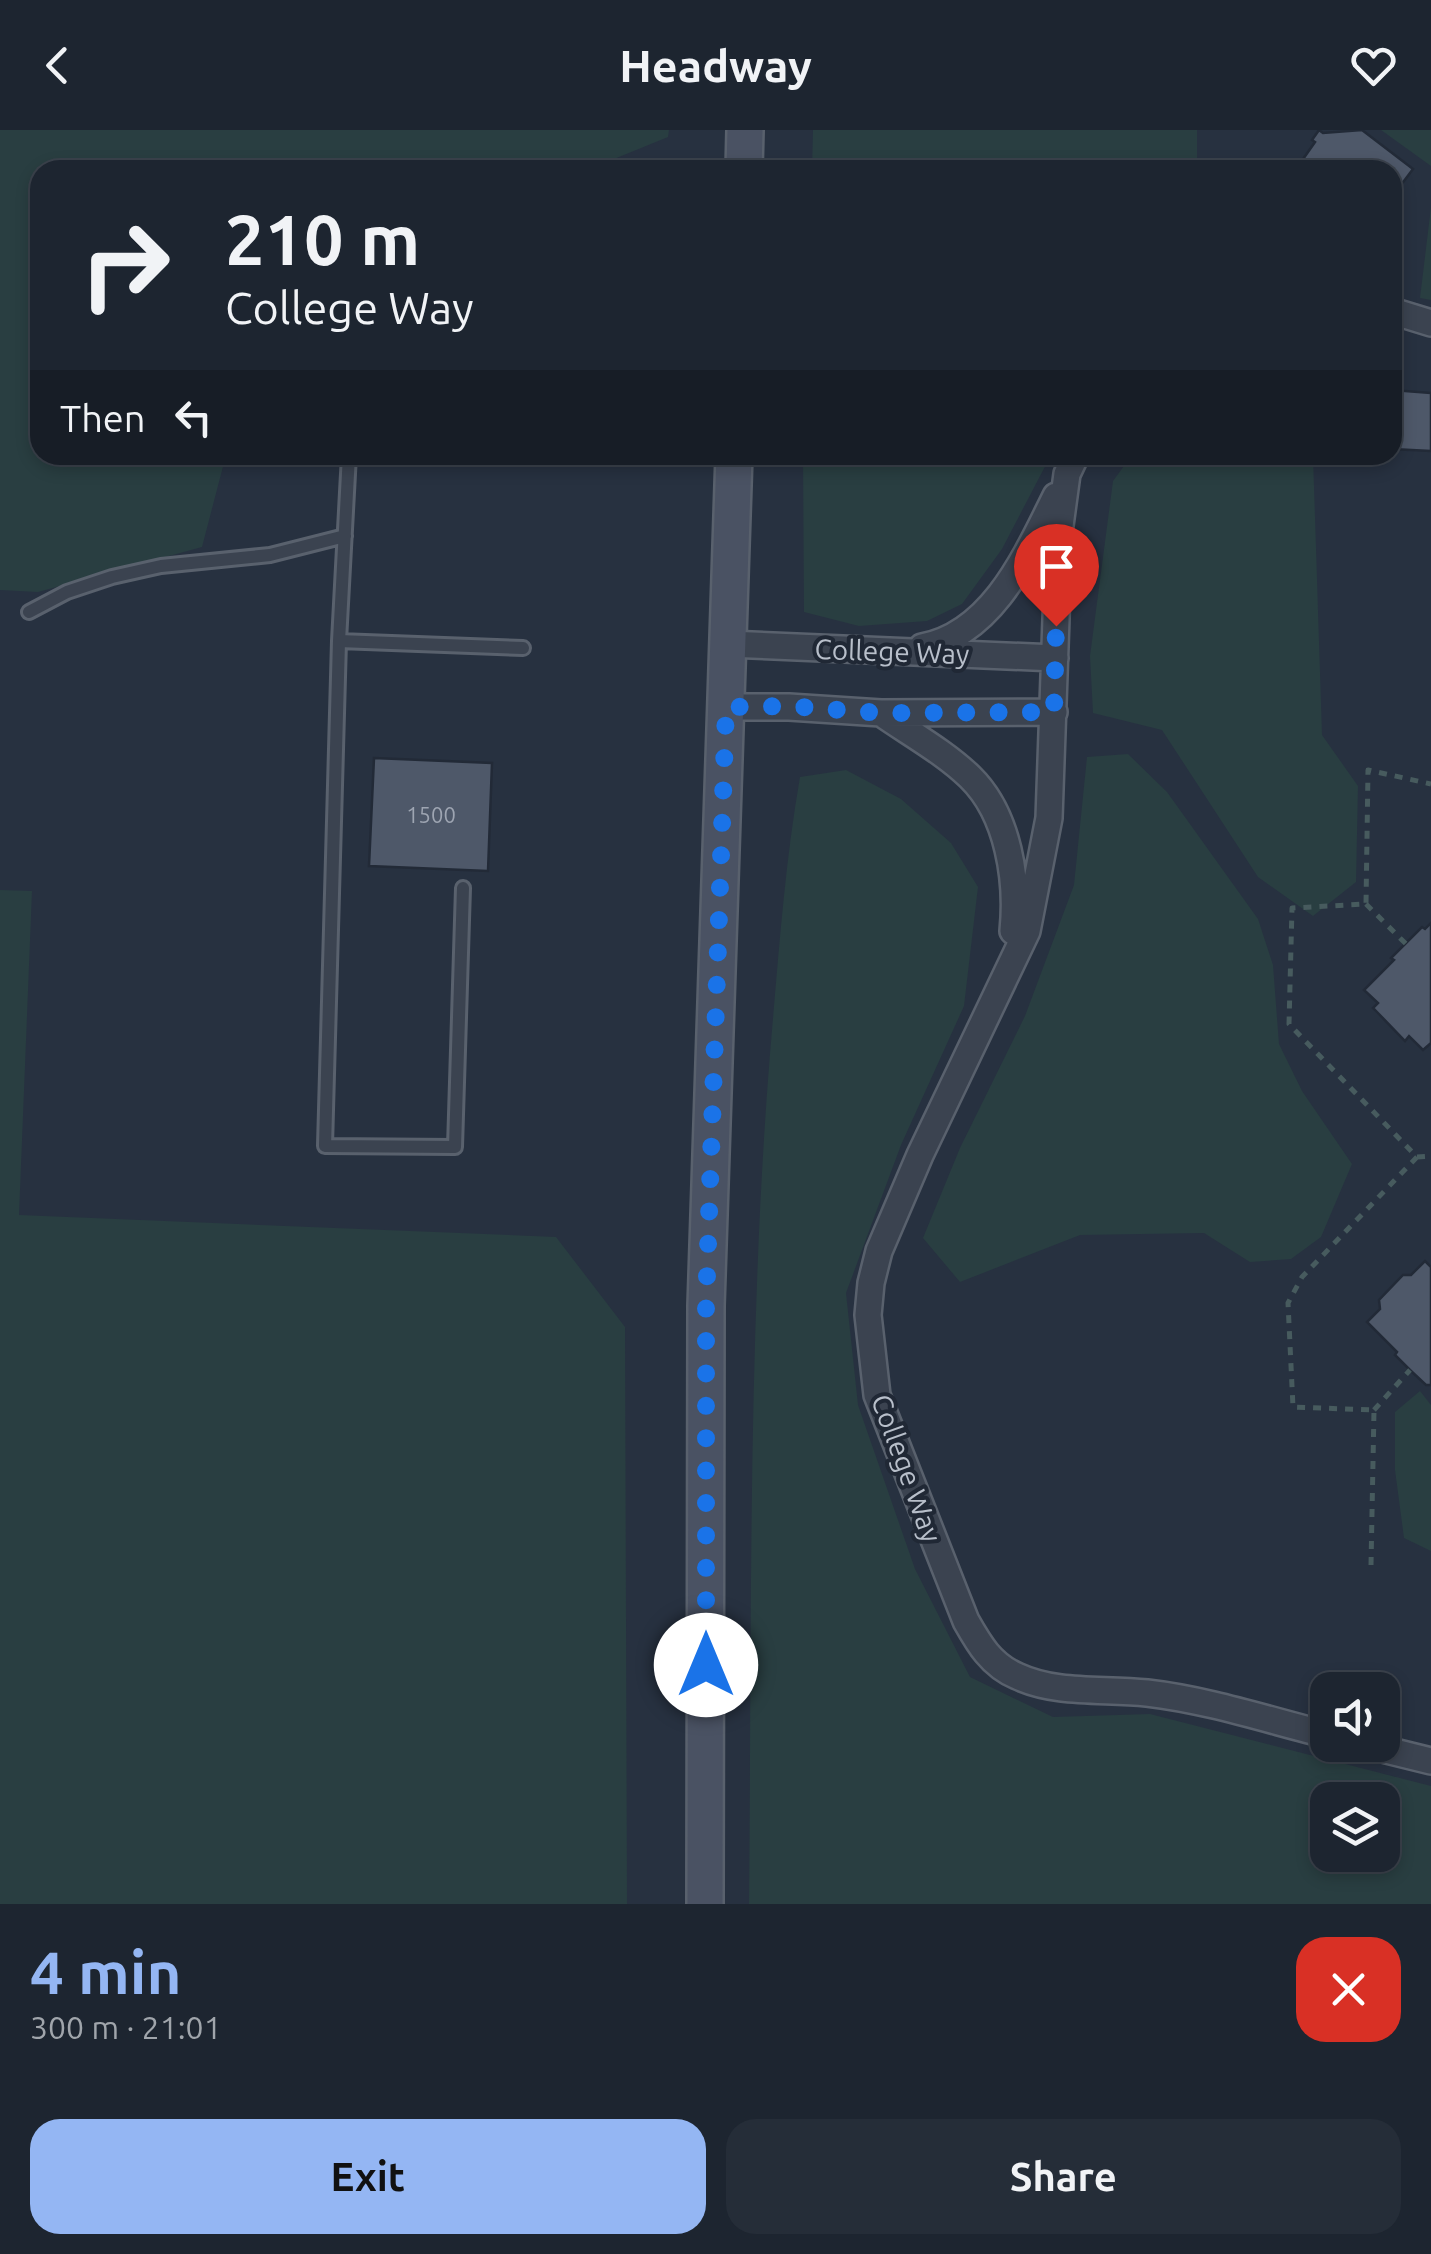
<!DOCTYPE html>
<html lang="en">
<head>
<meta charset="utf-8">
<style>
  body { margin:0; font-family:Ubuntu,sans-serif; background:#252d38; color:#f1f3f6; height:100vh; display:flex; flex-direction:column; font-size:38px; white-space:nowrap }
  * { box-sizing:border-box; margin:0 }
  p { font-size:32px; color:#a0a5ab }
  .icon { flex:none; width:55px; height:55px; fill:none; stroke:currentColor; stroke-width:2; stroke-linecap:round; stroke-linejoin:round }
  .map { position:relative; height:1774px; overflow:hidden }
  .details { display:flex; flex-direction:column; background:#1d2530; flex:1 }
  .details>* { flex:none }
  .hud { position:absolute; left:30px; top:30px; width:1372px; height:305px; border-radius:30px; box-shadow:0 5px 15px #0003,0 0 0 2px #3b424c; background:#1d2530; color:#f1f3f6; overflow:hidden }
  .fabs { position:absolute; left:1310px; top:1542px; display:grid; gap:20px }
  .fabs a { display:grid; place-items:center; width:90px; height:90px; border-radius:20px; background:#1d2530; box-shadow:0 5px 15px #0003,0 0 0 2px #3b424c; font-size:50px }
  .pin { position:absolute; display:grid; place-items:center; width:85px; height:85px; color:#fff; margin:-102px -42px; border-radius:50% 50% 50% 0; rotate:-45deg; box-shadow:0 0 10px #0007 }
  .pin .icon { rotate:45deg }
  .me { position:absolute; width:110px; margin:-55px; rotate:0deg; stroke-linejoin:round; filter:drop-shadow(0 0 8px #0008) }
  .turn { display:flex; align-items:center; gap:35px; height:210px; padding:0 30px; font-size:45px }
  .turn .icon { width:130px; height:130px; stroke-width:2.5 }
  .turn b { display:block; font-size:70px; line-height:85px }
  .then { display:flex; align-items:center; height:95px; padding:0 30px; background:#0003; gap:20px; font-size:38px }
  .round { display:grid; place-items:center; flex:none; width:105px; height:105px; border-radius:30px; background:#252d38 }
  .head { display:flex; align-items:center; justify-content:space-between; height:170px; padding:0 30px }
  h1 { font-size:60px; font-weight:700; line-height:75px; color:#94b6f3 }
  .primary-button { display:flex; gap:20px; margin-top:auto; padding:20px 30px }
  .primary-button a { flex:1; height:115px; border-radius:30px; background:#94b6f3; color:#111; font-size:40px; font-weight:700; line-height:115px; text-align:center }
  .primary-button a+a { background:#252d38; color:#f1f3f6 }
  header { display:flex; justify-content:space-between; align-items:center; height:130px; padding:0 30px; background:#1d2530; font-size:45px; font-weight:700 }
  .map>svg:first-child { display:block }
</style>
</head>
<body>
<header><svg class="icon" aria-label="back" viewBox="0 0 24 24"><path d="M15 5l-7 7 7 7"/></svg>Headway<svg class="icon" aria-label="heart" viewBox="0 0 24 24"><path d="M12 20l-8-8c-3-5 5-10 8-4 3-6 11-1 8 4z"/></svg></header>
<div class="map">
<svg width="1431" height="1774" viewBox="0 0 1431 1774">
  <rect width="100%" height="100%" fill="#273140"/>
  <path fill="#293e41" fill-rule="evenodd" d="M0 0H669L668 7 587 40H40V325H226L202 417 38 462 0 460Z
    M813 0H1197V40H812Z
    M1381 0H1431V36Z
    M1431 77V170L1420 168Z
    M803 325H1051L1002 419 962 474 927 491 859 496 804 482Z
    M1132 325H1313L1322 605 1358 656 1356 752 1313 786 1258 747 1162 600 1093 583 1090 526 1113 351Z
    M1128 624 1167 662 1258 789 1273 835 1279 914 1302 961 1352 1034 1321 1107 1291 1129 1250 1132 1204 1103 1080 1105 960 1152 923 1108 960 1018 1025 886 1074 755 1087 627Z
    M846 640 901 669 951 713 978 757 964 876 901 1015 846 1163 858 1275 915 1439 970 1547 1053 1587 1150 1584 1431 1656V1774H749C752 1478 747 1183 773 888 780 807 786 727 800 647ZM1328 1670H1382V1725H1328Z
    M0 760 32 761 19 1085 556 1107 625 1197 627 1774H0Z
    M1420 1261 1431 1275V1421L1404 1408 1395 1340V1282Z"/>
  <path fill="#4e5869" stroke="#222a37" stroke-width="2.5" d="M1319 0 1323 3 1362 0 1413 39 1392 67V40H1312L1301 32 1315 12 1312 10Z
    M1392 260 1431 263V321L1392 319Z
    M374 628 492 633 488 741 369 736Z
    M1431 793V913L1423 920 1409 906 1405 911 1377 882 1373 878 1378 873 1364 860 1394 830 1391 828 1422 797 1425 799Z
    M1425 1131 1431 1137V1255H1426L1410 1240 1395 1225 1397 1222 1367 1192 1380 1179 1379 1170 1403 1145H1411Z"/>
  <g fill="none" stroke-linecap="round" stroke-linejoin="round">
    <g stroke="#59616d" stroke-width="18">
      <path id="lane" d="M349 325 339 511 523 518
        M29 482 67 462 112 447 161 436 270 425 345 406
        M339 511 325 1016 455 1017 463 758"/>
    </g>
    <g stroke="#59616d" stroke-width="30">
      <path id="street" d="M1392 181 1431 193
        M1076 325 1067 344 1059 403 1049 688 1027 801 920 1025 879 1121 871 1153 868 1185 877 1265 966 1491C979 1514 991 1535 1017 1546 1058 1565 1104 1558 1147 1563 1208 1570 1268 1590 1328 1605
        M728 514 1055 528
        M922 517C993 504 1027 424 1056 366
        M726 577H789L881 583 1054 582
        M881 583C911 604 944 622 970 647 1009 685 1018 751 1013 801
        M1366 1615 1431 1631"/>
    </g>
    <g stroke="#59616d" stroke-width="40">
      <path id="secondary" d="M744 40 745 0
        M705 1774 706 1176 734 325"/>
    </g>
    <path stroke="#475b5e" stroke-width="5" stroke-dasharray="8 8" stroke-linecap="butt" d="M1366 774 1406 814
      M1417 1027 1431 1026
      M1374 1280 1410 1240
      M1371 1435 1374 1280 1293 1277 1288 1173 1302 1147 1417 1027 1289 894 1292 778 1366 774 1368 640 1431 654"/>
    <use href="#lane" stroke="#3b4350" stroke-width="12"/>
    <use href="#street" stroke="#3b4350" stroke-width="25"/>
    <use href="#secondary" stroke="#4a5263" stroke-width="35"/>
  </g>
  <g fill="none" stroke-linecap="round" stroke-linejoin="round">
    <path stroke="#1a73e8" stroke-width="18" stroke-dasharray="0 32.4" d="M706 1535V1176L726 577 789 576 881 583 1054 582 1056 496"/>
  </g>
  <g text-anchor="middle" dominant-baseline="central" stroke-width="8" stroke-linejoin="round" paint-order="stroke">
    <g font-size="22" fill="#9ea5b2">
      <text x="431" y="684">1500</text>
    </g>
    <g font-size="28" fill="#b8bfca" stroke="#202835">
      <text transform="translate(892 521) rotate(2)">College Way</text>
      <text transform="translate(907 1338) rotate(70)">College Way</text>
    </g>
  </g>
</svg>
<div class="fabs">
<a><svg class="icon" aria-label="sound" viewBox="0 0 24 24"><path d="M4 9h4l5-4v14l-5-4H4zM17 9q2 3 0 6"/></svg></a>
<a><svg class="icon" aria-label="layers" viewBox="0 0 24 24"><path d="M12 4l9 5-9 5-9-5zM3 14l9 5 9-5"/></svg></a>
</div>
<div class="pin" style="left:1056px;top:496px;background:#d93025"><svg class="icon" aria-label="arrive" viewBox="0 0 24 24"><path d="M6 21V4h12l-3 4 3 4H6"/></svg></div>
<svg class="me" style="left:706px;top:1535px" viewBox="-20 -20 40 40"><circle r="19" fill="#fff"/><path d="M0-13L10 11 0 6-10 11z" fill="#1a73e8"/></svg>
<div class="hud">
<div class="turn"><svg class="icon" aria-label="right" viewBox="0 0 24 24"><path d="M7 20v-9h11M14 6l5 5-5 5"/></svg><div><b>210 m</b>College Way</div></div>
<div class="then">Then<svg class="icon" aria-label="left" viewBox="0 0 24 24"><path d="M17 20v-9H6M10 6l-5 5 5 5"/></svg></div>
</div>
</div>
<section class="details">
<div class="head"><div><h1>4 min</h1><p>300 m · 21:01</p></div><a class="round" style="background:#d93025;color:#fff"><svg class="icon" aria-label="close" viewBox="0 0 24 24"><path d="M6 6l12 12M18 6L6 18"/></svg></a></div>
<div class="primary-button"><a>Exit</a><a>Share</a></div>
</section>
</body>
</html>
